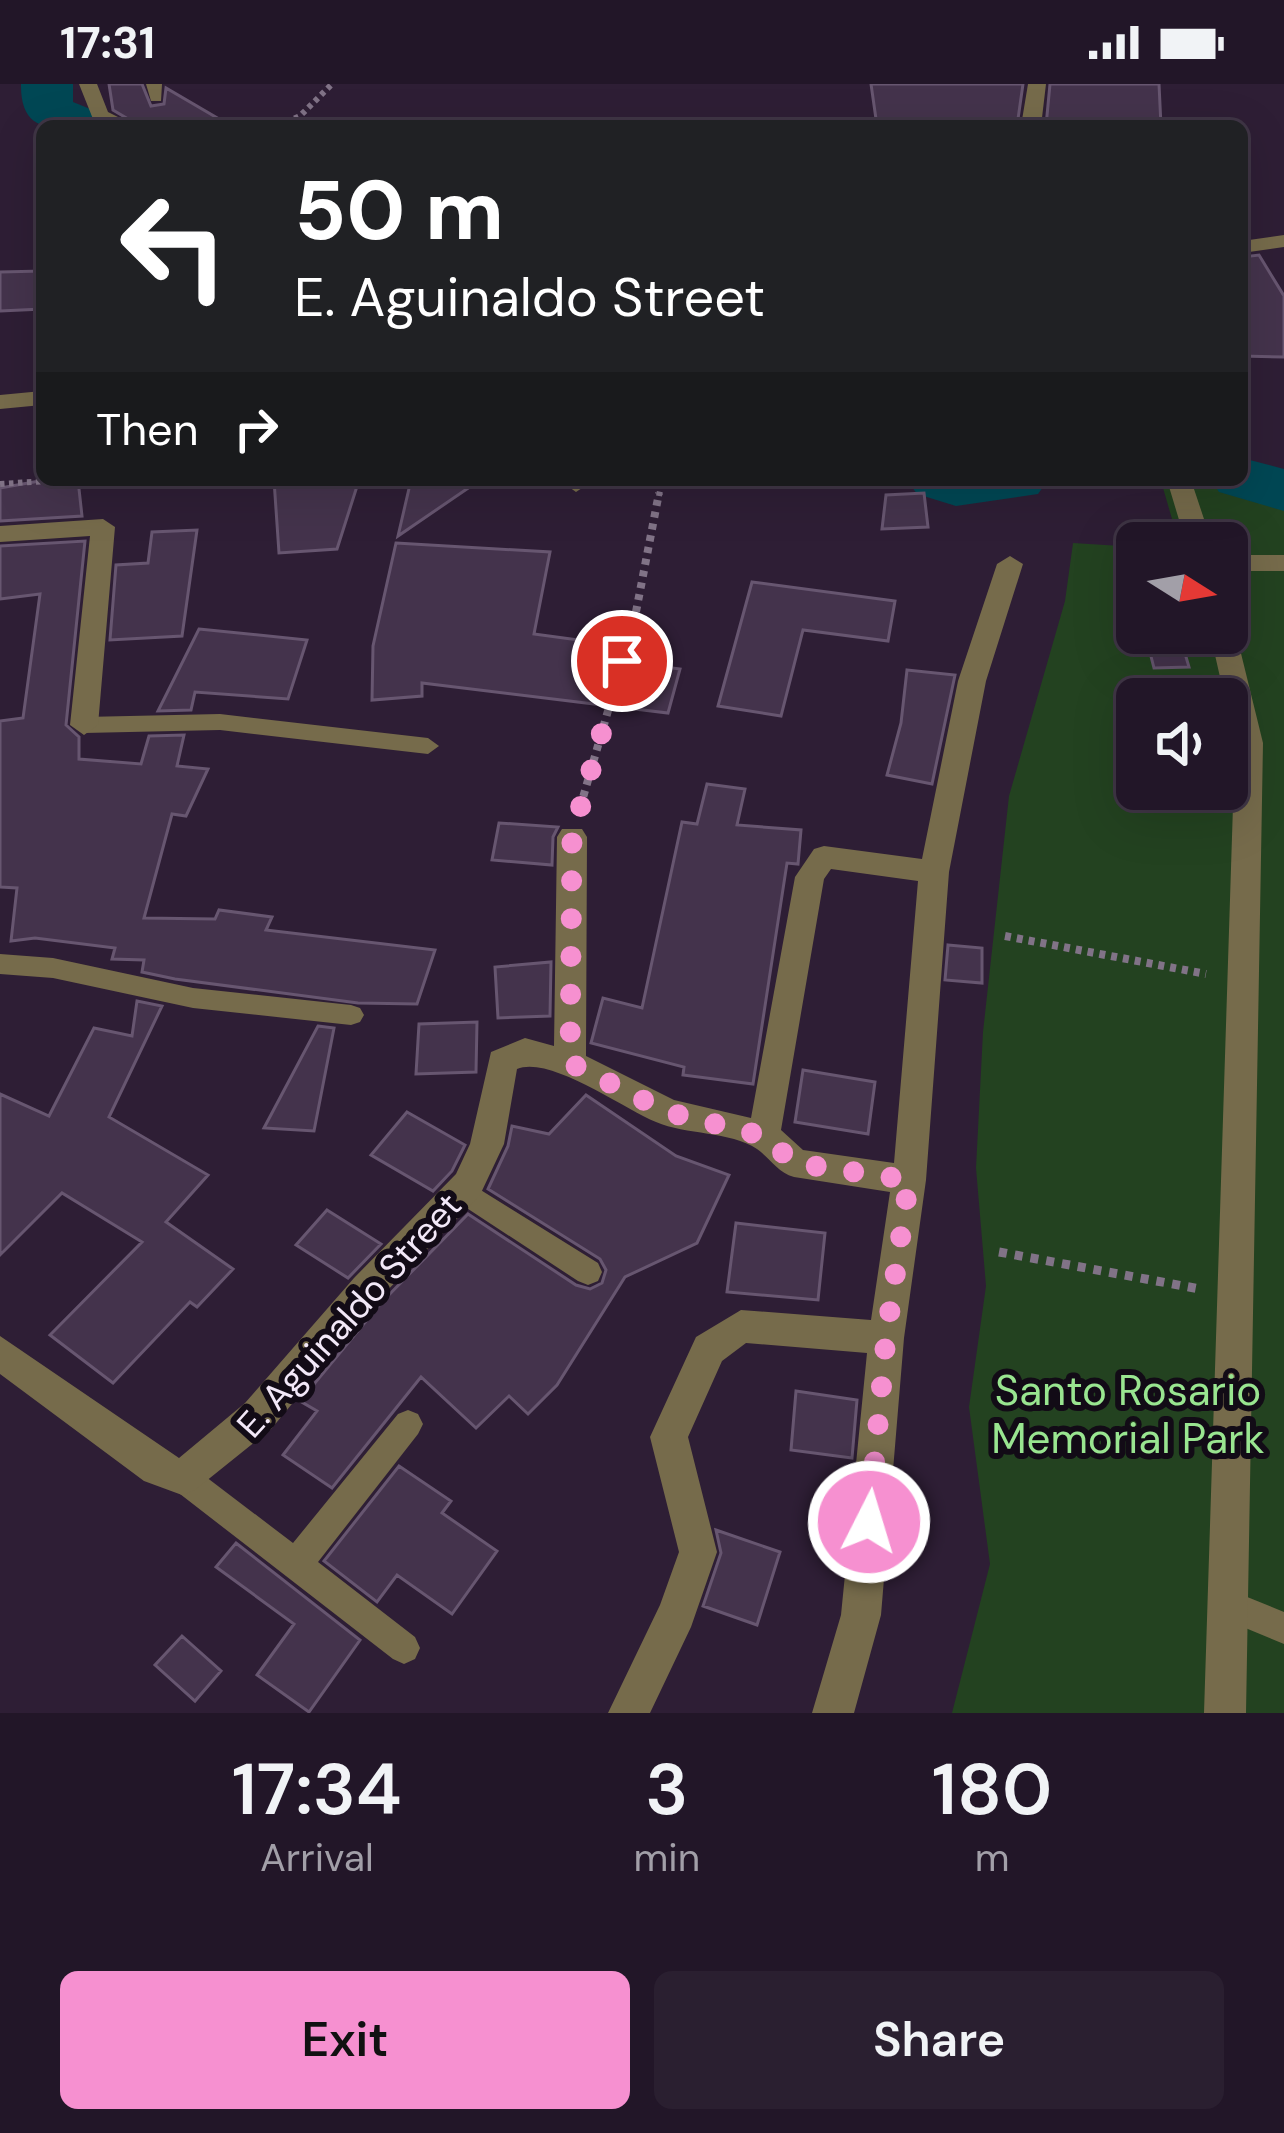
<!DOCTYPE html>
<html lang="en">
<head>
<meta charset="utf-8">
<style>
  body { margin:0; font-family:"DM Sans",sans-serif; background:#2a1f30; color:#f1f3f6; height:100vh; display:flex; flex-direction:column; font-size:45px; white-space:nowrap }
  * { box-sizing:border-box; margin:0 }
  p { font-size:39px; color:#a29fa8 }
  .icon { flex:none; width:66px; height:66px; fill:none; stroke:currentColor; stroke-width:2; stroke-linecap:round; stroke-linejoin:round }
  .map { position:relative; height:1629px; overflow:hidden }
  .sheet { display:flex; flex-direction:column; background:#221628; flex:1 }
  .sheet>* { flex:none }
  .hud { position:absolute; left:36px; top:36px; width:1212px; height:366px; border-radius:18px; box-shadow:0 12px 48px #0002,0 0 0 3px #3f3545; background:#202124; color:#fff; overflow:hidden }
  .needle { width:78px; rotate:101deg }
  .buttons { position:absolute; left:1116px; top:438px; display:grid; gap:24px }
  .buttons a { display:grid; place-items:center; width:132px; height:132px; border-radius:18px; background:#221628; box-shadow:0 12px 48px #0002,0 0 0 3px #3f3545; font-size:60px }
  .pin { position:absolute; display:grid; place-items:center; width:102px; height:102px; color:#fff; margin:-51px; border:6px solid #fff; border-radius:50%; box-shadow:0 3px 12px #0007 }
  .me { position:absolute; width:132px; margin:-66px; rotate:5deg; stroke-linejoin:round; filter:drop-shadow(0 0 9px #0008) }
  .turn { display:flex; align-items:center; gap:42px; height:252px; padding:0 60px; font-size:54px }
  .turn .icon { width:156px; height:156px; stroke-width:2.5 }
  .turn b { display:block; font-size:84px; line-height:102px }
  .then { display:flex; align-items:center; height:114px; padding:0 60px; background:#0003; gap:24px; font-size:45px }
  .eta { display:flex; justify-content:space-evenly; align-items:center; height:204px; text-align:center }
  .eta b { font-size:72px; font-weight:600; line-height:84px }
  .button { display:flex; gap:24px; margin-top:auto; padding:24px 60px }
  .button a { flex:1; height:138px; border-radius:18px; background:#f690d0; color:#111; font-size:48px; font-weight:600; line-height:138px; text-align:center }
  .button a+a { background:#2a1f30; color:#f1f3f6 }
  .status { display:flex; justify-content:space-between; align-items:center; height:84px; padding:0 60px; background:#221628; direction:ltr }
  .status svg { height:33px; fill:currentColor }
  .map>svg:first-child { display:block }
</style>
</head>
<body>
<div class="status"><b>17:31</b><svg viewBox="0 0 49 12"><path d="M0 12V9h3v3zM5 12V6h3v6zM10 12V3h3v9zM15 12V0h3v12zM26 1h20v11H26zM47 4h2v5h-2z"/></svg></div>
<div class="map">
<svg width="1284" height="1629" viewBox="0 0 1284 1629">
  <rect width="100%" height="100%" fill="#2e1e35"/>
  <path fill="#234220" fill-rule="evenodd" d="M1161 397 1204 399 1284 422V1629H952L990 1480 969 1323 986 1202 976 1084 983 948 1009 712 1065 517 1073 459 1137 463V549H1227V459H1179ZM1137 615H1227V705H1137Z"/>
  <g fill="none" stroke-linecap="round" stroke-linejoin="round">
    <path fill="#004754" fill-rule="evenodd" d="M21 0H73V18L105 31 112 42C67 42 20 59 21 0Z
      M1242 374 1284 385V427L1219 408 1211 396H1242Z
      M907 396H1048L1038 410 956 422 917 410Z"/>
  </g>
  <path fill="#44334c" stroke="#675670" stroke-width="3" d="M109 0H142L151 22 164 20 166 4 231 42H140L113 26Z
    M871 0H1023L1017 42H877Z
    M1050 0H1159L1161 42H1046Z
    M1259 171 1284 212V273L1242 272V173Z
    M42 187V225L0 227V188Z
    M45 396H78L82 432 0 437V404Z
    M274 396H359L337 465 279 469Z
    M411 396H480L398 452Z
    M924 409 928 443 882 445 886 411Z
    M197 446 182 552 110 556 116 481 148 479 152 448Z
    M85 457 66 641 79 653V675L141 680 149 652 184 651 177 682 208 685 186 732 172 730 144 834 215 835 219 826 272 833 266 846 435 866 417 920 358 919 175 895 142 888 144 876 112 875 115 864 35 854 11 857 17 804 0 803V637L23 634 40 510 0 515V462Z
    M396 459 550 468 534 550 623 562 619 577 680 585 668 629 422 599V612L372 616 373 562Z
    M752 498 895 517 888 557 803 546 781 632 718 622Z
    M199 545 307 556 288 615 195 608 191 626 158 627Z
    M1145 549H1179L1189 583 1154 584Z
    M907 586 955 591 932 700 887 691 901 639Z
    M707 700 745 705 737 741 801 746 798 780 787 779 753 1000 683 991 684 983 591 959 603 914 642 924 682 738 697 740Z
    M499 739 558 743 553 753 552 781 492 776Z
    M948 861 982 864V899L945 896Z
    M551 878 550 932 498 934 495 883Z
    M137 917 162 922 109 1033 208 1091 166 1138 233 1185 197 1223 190 1218 113 1299 50 1251 142 1158 62 1109 0 1171V1010L49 1032 94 944 132 952Z
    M477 938 476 988 416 990 419 940Z
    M318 942 334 944 314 1047 264 1044Z
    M803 986 875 998 868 1050 795 1038Z
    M586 1011 676 1072 729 1091 697 1159 625 1193 557 1301 528 1330 509 1312 476 1344 421 1293 332 1404 283 1371 317 1327 300 1317 381 1219 468 1130 576 1201 590 1205 602 1199 606 1186 600 1175 488 1105 508 1062 512 1042 549 1050Z
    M407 1028 465 1061 452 1087 433 1107 371 1071Z
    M327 1126 381 1160 348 1194 296 1161Z
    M736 1139 825 1149 818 1216 727 1208Z
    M796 1307 857 1316 852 1374 791 1366Z
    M399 1382 451 1417 442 1429 497 1467 452 1530 397 1491 377 1518 324 1477Z
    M716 1446 780 1468 757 1541 703 1522 721 1469Z
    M236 1459 360 1556 309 1628 257 1591 294 1540 216 1483Z
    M182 1552 221 1587 195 1617 155 1581Z"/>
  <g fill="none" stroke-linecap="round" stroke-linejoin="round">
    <path stroke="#817387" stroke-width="6" stroke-dasharray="4.5 4.5" stroke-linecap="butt" d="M278 42 300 32 332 0
      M0 400 62 396
      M659 412 662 396"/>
    <path stroke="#817387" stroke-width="8" stroke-dasharray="6 6" stroke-linecap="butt" d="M580 724 635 533 659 409
      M1005 852 1206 890"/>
    <path stroke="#817387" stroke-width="9" stroke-dasharray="8 8" stroke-linecap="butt" d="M999 1168 1200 1205"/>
    <path fill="#766b4b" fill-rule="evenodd" d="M146 0H162L161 17H151Z
      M220 630 428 654 439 662 428 670 220 646 84 649 73 641 84 633Z
      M0 870 53 874 193 904 351 921 360 924 364 931 360 938 351 941 193 924 53 894 0 890Z
      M463 1095 598 1179 602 1188 598 1197 588 1201 578 1197 453 1115 449 1107 453 1099Z
      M408 1326 418 1330 423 1340 418 1350 318 1478 415 1553 420 1564 415 1575 404 1580 393 1575 171 1403 167 1393 171 1383 182 1378 193 1383 293 1459 398 1330Z
      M1225 1504 1284 1528V1560L1214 1531 1209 1520 1214 1509Z"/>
    <path fill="#766b4b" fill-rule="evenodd" d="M79 0H97L108 28 136 42H109L93 35Z
      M1028 0H1046L1041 42H1021Z
      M559 396H586L588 400 576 408Z
      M1167 396H1191L1212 459H1186Z
      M103 435 115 443 98 641 84 651 70 641 90 452 0 458V442Z
      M1227 471H1284V487H1227Z
      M1010 472 1023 480 986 597 949 788 926 1096 904 1254 881 1531 854 1629H812L841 1531 867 1269 746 1259 722 1277 688 1353 717 1468 691 1543 650 1629H608L660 1521 679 1468 650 1353 696 1253 741 1226 871 1236 890 1108 794 1093C777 1088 771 1075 757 1065 730 1047 686 1051 656 1038 623 1024 549 971 517 985L504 1060 480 1111 378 1216 272 1344 195 1406 182 1411 144 1397 0 1290V1252L179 1374 245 1319 354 1194 456 1090 470 1060 491 968 525 954 554 962 557 753 562 745H582L587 753 586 972 674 1016 751 1034 795 793 814 765 824 762 922 775 958 597 997 480ZM831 785 918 797 894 1079 803 1066 781 1046 824 795Z
      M1227 541 1236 549 1263 659 1246 1629H1204L1235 659 1210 549H1227Z"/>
    <path fill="#766b4b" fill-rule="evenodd" d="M1284 151V163L1242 169V157Z
      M42 307V321L0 325V311Z"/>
  </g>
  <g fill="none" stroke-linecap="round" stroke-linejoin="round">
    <path stroke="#f690d0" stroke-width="21" stroke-dasharray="0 37.8" d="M622 577 572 753 570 979 667 1028 764 1052 794 1079 909 1096 886 1254 869 1438"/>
  </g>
  <g text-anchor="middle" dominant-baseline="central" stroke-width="12" stroke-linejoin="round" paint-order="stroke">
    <g font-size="36" fill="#f2e8f8" stroke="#120b16">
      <text transform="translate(349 1231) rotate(-48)">E. Aguinaldo Street</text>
    </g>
    <g font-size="42" fill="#99e590" stroke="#120b16">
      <text x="1128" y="1306">Santo Rosario<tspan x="1128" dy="48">Memorial Park</tspan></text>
    </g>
  </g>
</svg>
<div class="buttons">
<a><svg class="needle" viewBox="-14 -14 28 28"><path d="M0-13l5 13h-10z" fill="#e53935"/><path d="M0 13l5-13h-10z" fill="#a29fa8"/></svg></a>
<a><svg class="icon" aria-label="sound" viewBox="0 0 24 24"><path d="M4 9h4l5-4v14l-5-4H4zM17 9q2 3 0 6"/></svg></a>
</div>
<div class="pin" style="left:622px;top:577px;background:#d93025"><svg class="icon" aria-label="arrive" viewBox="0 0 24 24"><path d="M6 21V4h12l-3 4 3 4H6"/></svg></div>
<svg class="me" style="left:869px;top:1438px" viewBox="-20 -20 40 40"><circle r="17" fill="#f690d0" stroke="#fff" stroke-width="3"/><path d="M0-11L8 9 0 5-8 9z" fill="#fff"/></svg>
<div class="hud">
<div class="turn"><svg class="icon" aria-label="left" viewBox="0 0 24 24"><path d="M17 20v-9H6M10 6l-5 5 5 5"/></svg><div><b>50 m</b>E. Aguinaldo Street</div></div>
<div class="then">Then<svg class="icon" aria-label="right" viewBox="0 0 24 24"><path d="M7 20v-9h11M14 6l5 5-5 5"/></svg></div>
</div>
</div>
<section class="sheet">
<div class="eta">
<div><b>17:34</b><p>Arrival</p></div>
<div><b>3</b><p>min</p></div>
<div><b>180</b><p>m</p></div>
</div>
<div class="button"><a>Exit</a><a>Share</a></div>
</section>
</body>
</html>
